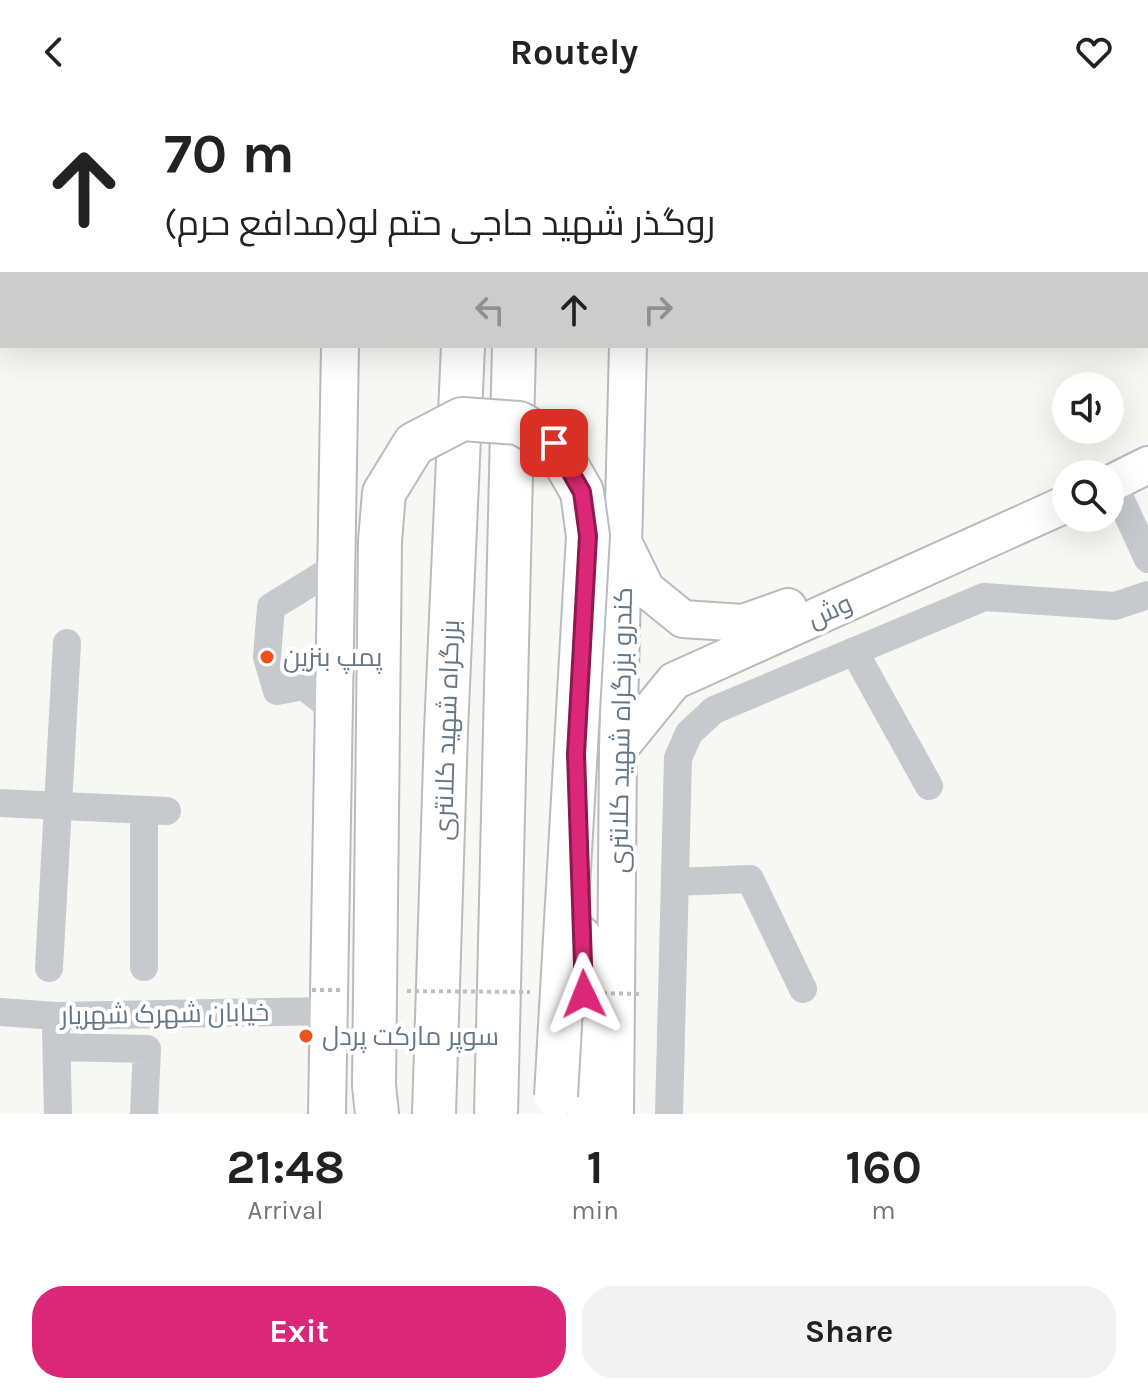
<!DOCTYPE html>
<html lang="en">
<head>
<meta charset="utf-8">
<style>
  body { margin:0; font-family:Karla,Cairo,sans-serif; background:#f2f2f2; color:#222; height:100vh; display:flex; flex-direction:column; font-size:30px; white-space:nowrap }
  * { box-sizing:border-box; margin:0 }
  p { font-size:26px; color:#767676 }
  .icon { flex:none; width:44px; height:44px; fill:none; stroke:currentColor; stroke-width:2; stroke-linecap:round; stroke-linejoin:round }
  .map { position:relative; height:1010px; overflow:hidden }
  .details { display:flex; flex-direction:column; background:#fff; flex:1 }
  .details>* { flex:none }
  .guide { position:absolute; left:0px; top:0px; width:1148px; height:244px; box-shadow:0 8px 32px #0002; background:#fff; color:#222; overflow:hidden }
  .buttons { position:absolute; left:1052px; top:268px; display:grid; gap:16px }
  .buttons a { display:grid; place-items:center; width:72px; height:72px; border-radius:50%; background:#fff; box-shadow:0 8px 32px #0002; font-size:40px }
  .pin { position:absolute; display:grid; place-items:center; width:68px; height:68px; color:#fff; margin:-34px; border-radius:16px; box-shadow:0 4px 12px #0006 }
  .me { position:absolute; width:88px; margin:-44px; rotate:358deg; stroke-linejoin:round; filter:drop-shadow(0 0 6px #0008) }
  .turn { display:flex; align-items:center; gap:28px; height:168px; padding:0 32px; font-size:36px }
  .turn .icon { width:104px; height:104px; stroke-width:2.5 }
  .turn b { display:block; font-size:56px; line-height:68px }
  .lanes { display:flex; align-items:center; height:76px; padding:0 32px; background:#0003; justify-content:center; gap:40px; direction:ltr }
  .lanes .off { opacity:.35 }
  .eta { display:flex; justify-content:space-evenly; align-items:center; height:136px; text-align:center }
  .eta b { font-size:48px; font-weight:700; line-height:56px }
  .primary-button { display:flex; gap:16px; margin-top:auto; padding:16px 32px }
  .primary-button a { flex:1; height:92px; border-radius:32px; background:#db2777; color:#fff; font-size:32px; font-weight:700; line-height:92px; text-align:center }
  .primary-button a+a { background:#f2f2f2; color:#222 }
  header { display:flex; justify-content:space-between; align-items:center; height:104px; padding:0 32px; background:#fff; font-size:36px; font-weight:700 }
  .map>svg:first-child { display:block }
</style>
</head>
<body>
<header><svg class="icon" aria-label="back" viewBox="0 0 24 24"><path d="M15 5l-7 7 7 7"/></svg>Routely<svg class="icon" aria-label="heart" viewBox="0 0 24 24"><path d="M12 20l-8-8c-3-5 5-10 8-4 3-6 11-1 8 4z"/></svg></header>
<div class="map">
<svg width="1148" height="1010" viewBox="0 0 1148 1010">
  <rect width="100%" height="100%" fill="#f7f7f3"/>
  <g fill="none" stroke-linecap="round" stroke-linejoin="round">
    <g stroke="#b7bbbf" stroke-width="40">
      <path id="major" d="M576 0V2
        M352 2V0
        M634 2V0
        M1110 380 1148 361
        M626 444 646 485 683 515 743 519 788 503
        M618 646 674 577 1066 400
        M582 831 586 1010
        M327 1010 340 242
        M615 1010 618 646 628 242"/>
    </g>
    <g stroke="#b8bcbf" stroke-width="46">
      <path id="highway" d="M471 2V0
        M520 2V0
        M374 981 377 1010
        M434 1010 446 627 463 242
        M496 1010 514 242"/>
    </g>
    <path stroke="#c6cacd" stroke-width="28" d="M1122 0V2
      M1146 66 1148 71
      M1113 379 1148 455
      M854 547 929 682
      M334 606 304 582 277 587 267 553 271 503 336 463
      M0 699 167 707
      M675 778 750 775 803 885
      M144 863V706
      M49 864 67 539
      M0 908 56 912 329 907
      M56 925 58 1010
      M57 943 147 945 144 1010
      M669 1010 678 654 689 629 714 606 984 493 1115 502 1148 491"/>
    <use href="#major" stroke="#fff" stroke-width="36"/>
    <use href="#highway" stroke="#fff" stroke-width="42"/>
    <g stroke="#b8bcbf" stroke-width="46" stroke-linecap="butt">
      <path id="highway-bridge" d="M374 981 380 437 384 389 414 340 462 315 519 319 554 339 582 388 588 432 556 992"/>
    </g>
    <path stroke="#bdc0c2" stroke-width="4" stroke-dasharray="4 4" stroke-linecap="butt" d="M312 886H342
      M407 887 530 888
      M595 889 641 890"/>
    <use href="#highway-bridge" stroke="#fff" stroke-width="42"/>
  </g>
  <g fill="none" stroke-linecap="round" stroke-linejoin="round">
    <g stroke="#8e194d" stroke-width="20">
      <path id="route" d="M554 339 582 388 588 432 576 650 584 890"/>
    </g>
    <use href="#route" stroke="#db2777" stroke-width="14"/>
  </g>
  <g fill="#ec511e" stroke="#fff" stroke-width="3">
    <circle cx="267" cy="553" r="8"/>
    <circle cx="306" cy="932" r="8"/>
  </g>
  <g text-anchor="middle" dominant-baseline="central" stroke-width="8" stroke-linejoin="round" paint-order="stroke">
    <g font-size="26" fill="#647786" stroke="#fff">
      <text transform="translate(830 507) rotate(-24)">وش</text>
      <text transform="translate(447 626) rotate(-88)">بزرگراه شهید کلانتری</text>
      <text transform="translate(621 626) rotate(-89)">کندرو بزرگراه شهید کلانتری</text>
      <text transform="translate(165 910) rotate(-1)">خیابان شهرک شهریار</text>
    </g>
    <g font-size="26" fill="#647786" stroke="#fff" text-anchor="start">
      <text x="283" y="553">پمپ بنزین</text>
      <text x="322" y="932">سوپر مارکت پردل</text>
    </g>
  </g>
</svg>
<div class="buttons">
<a><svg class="icon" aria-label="sound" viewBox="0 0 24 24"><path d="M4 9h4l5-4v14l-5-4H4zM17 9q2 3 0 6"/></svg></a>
<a><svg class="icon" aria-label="search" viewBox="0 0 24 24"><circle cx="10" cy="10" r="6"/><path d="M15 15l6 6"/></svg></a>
</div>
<div class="pin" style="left:554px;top:339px;background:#d93025"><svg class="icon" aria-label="arrive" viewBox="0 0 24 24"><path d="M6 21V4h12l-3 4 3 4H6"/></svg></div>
<svg class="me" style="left:584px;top:890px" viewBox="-20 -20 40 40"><path d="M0-17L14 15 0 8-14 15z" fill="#db2777" stroke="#fff" stroke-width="4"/></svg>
<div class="guide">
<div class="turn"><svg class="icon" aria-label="ahead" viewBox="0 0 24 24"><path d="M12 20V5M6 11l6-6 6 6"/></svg><div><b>70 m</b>روگذر شهید حاجی حتم لو(مدافع حرم)</div></div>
<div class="lanes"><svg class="icon off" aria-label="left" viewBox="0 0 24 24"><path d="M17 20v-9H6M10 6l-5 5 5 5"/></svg><svg class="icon" aria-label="ahead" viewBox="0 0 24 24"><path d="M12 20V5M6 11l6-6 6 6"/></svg><svg class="icon off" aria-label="right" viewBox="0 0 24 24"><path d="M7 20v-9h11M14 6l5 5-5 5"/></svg></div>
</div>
</div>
<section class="details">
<div class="eta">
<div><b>21:48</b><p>Arrival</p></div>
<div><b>1</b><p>min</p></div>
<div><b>160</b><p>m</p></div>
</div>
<div class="primary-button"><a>Exit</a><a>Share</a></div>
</section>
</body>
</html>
